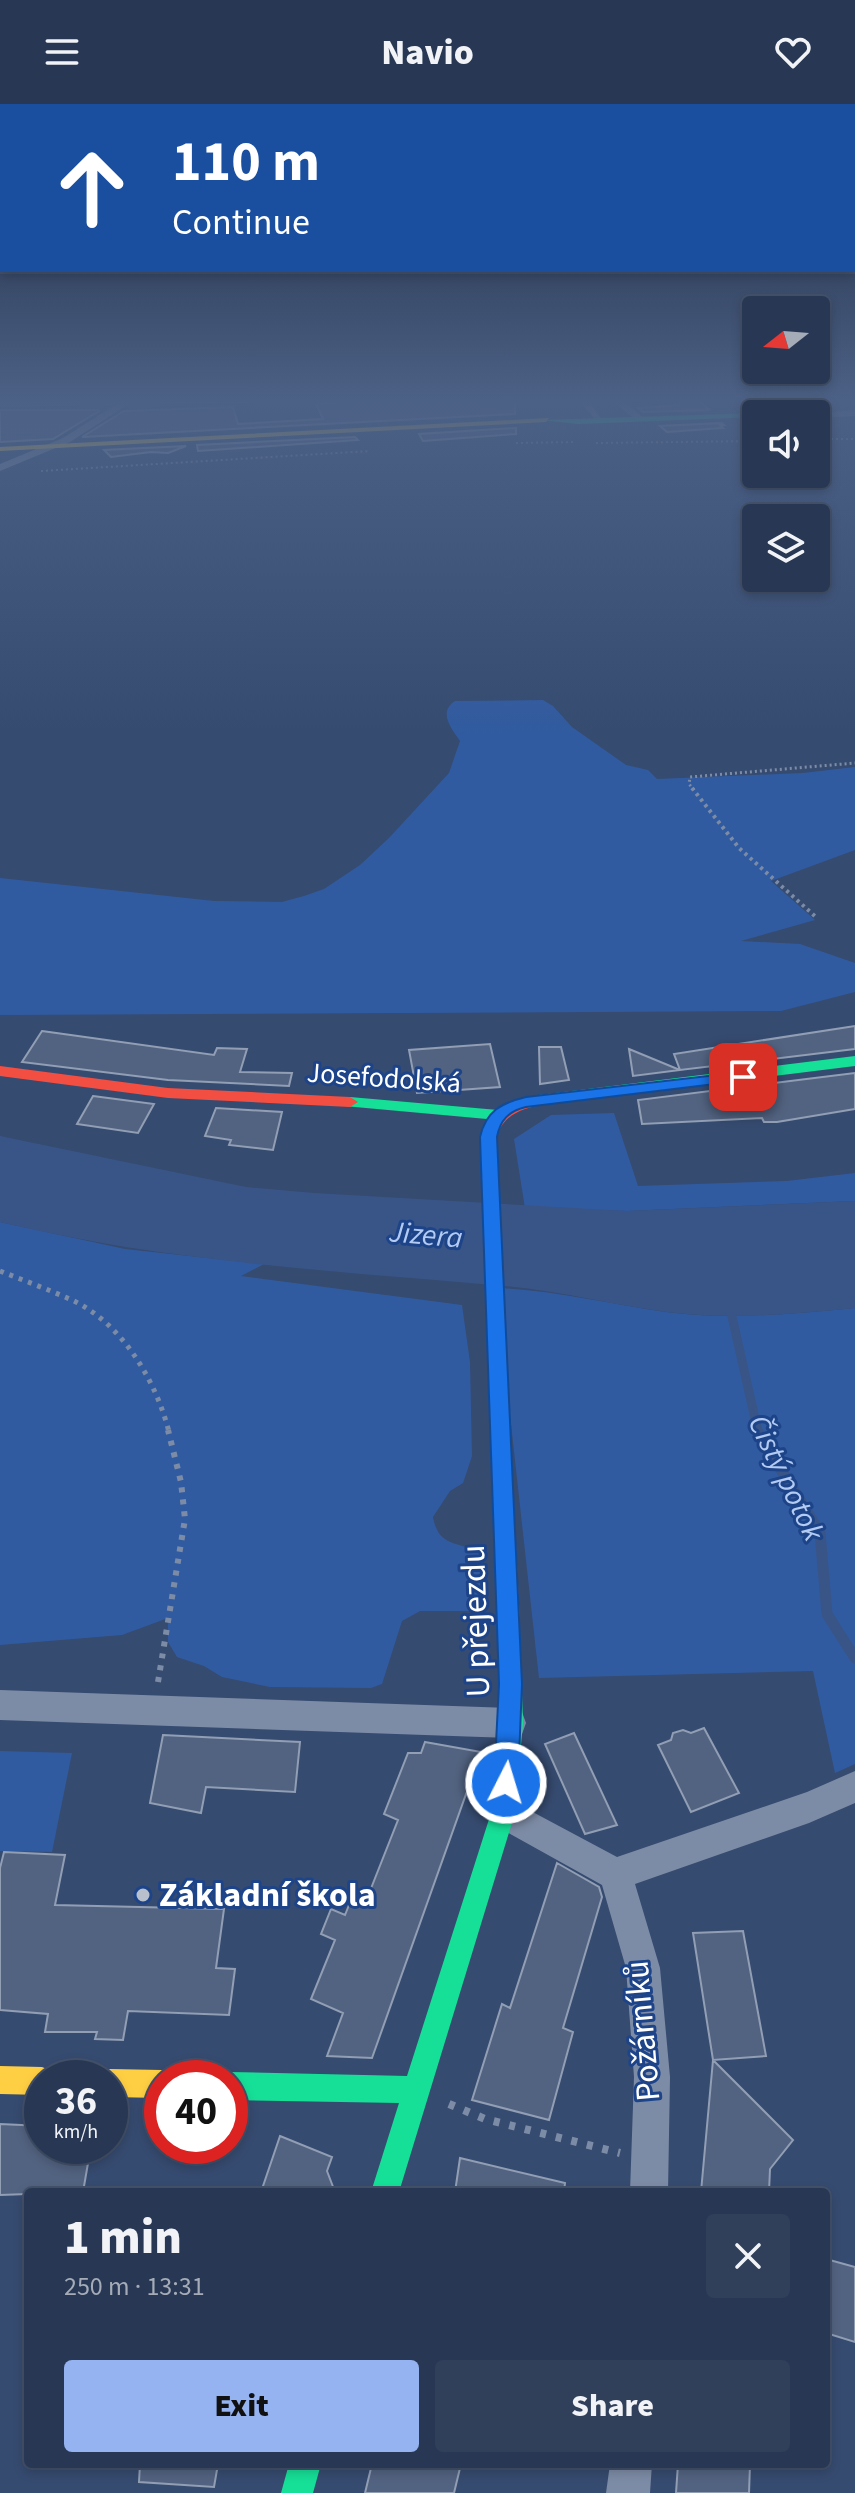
<!DOCTYPE html>
<html lang="en">
<head>
<meta charset="utf-8">
<style>
  body { margin:0; font-family:"Source Sans 3",sans-serif; background:#303f5a; color:#f1f3f6; height:100vh; display:flex; flex-direction:column; font-size:30px; white-space:nowrap }
  * { box-sizing:border-box; margin:0 }
  p { font-size:26px; color:#a5acb8 }
  .icon { flex:none; width:44px; height:44px; fill:none; stroke:currentColor; stroke-width:2; stroke-linecap:round; stroke-linejoin:round }
  .map { position:relative; flex:1; overflow:hidden }
  .panel { position:absolute; left:24px; top:2084px; width:806px; height:280px; display:flex; flex-direction:column; background:#283854; border-radius:8px; box-shadow:0 4px 12px #0003,0 0 0 2px #44526b }
  .panel>* { flex:none }
  .banner { position:absolute; left:0px; top:0px; width:856px; height:168px; box-shadow:0 4px 12px #0003,0 0 0 2px #44526b; background:#1a4fa0; color:#fff; overflow:hidden }
  .needle { width:52px; rotate:253deg }
  .fabs { position:absolute; left:742px; top:192px; display:grid; gap:16px }
  .fabs a { display:grid; place-items:center; width:88px; height:88px; border-radius:8px; background:#283854; box-shadow:0 4px 12px #0003,0 0 0 2px #44526b; font-size:40px }
  .speed { position:absolute; left:24px; top:1956px; display:flex; gap:16px; font-size:40px; font-weight:700; text-align:center }
  .speed>* { display:grid; place-content:center; width:104px; height:104px; border-radius:50%; background:#283854; box-shadow:0 4px 12px #0003,0 0 0 2px #44526b; line-height:1 }
  .speed small { font-size:20px; font-weight:400 }
  .speed .limit { border:12px solid #d22; background:#fff; color:#111 }
  .pin { position:absolute; display:grid; place-items:center; width:68px; height:68px; color:#fff; margin:-34px; border-radius:16px; box-shadow:0 4px 12px #0006 }
  .me { position:absolute; width:88px; margin:-44px; rotate:5deg; stroke-linejoin:round; filter:drop-shadow(0 0 6px #0008) }
  .turn { display:flex; align-items:center; gap:28px; height:168px; padding:0 40px; font-size:36px }
  .turn .icon { width:104px; height:104px; stroke-width:2.5 }
  .turn b { display:block; font-size:56px; line-height:68px }
  .round { display:grid; place-items:center; flex:none; width:84px; height:84px; border-radius:8px; background:#303f5a }
  .overview { display:flex; align-items:center; justify-content:space-between; height:136px; padding:0 40px }
  h1 { font-size:48px; font-weight:800; line-height:60px }
  .action { display:flex; gap:16px; margin-top:auto; padding:16px 40px }
  .action a { flex:1; height:92px; border-radius:8px; background:#95b2f1; color:#111; font-size:32px; font-weight:800; line-height:92px; text-align:center }
  .action a+a { background:#303f5a; color:#f1f3f6 }
  header { display:flex; justify-content:space-between; align-items:center; height:104px; padding:0 40px; background:#283854; font-size:36px; font-weight:800 }
  .map>svg:first-child { display:block }
</style>
</head>
<body>
<header><svg class="icon" aria-label="menu" viewBox="0 0 24 24"><path d="M4 6h16M4 12h16M4 18h16"/></svg>Navio<svg class="icon" aria-label="heart" viewBox="0 0 24 24"><path d="M12 20l-8-8c-3-5 5-10 8-4 3-6 11-1 8 4z"/></svg></header>
<div class="map">
<svg width="855" height="2389" viewBox="0 0 855 2389">
  <rect width="100%" height="100%" fill="#364b70"/>
  <path fill="#315ba0" d="M543 596 553 602 572 623 626 661 648 666 657 675 803 669 855 663V746L771 777 815 816 741 837 800 840 855 859V888L781 907 0 911V774L214 797 282 798 304 792 324 785 360 761 389 734 449 669 460 637C451 624 438 608 455 597Z
    M614 1009 638 1082 787 1077 855 1069V1097L627 1107 525 1104 514 1035 551 1011Z
    M0 1118 125 1145 264 1160 241 1172 462 1201 470 1258 472 1352 463 1379 450 1387 433 1413C439 1446 460 1435 481 1451L485 1474 480 1507H420L402 1517 382 1580 371 1584 270 1583 222 1573 204 1562 177 1553 168 1538V1514L122 1531 0 1541Z
    M496 1184C554 1186 608 1200 666 1208 728 1216 792 1210 855 1204V1660L835 1669 813 1567 539 1574Z
    M0 1647 72 1649 52 1748 0 1747Z"/>
  <path fill="#395587" d="M0 1032 246 1083 314 1089 627 1107 855 1097V1204C793 1210 730 1216 667 1208 613 1201 560 1187 505 1182 336 1167 165 1158 0 1118Z"/>
  <g fill="none" stroke-linecap="round" stroke-linejoin="round">
    <path stroke="#395587" stroke-width="9" d="M729 1199 758 1328"/>
    <path stroke="#395587" stroke-width="11" d="M757 1326 820 1429 827 1510 855 1554"/>
  </g>
  <path fill="#526381" stroke="#919eb4" stroke-width="2" d="M364 296H515V310L82 333 124 307 233 303 238 320 323 315 316 300Z
    M677 296H699L709 306 643 308 638 304 680 301Z
    M0 306H98L99 307 53 335 0 338Z
    M722 319 724 321H720L723 324 667 328 660 322Z
    M516 324V330L423 337 419 330Z
    M355 333 358 336 198 347 197 341Z
    M186 342 168 349 151 348 111 353 104 346Z
    M855 922V945L680 966 674 950Z
    M42 927 214 951 217 944 247 945 240 968 292 969 289 982 168 976 22 958Z
    M490 940 500 983 417 989 409 946Z
    M539 943H561L569 976 540 980Z
    M629 945 680 966 633 972Z
    M855 969V1005L777 1018H764L762 1014 642 1020 638 996Z
    M93 992 154 1000 138 1029 77 1020Z
    M216 1004 282 1008 273 1046 229 1041 231 1036 205 1032Z
    M704 1624 739 1689 691 1708 658 1641 671 1636 673 1629 683 1626 691 1629Z
    M574 1629 617 1721 585 1730 545 1640Z
    M163 1631 300 1638 295 1688 206 1683 201 1709 150 1699Z
    M425 1638 481 1648 372 1954 327 1952 343 1909 311 1895 335 1836 321 1830 331 1805 345 1811 353 1791 366 1797 398 1716 384 1710 408 1649H421Z
    M4 1748 65 1751 55 1801 224 1805 216 1864 235 1865 229 1911 128 1907 123 1936 95 1935 97 1928H45L48 1910 0 1906V1764Z
    M557 1759 599 1783 602 1793 563 1924 573 1928 549 2016 472 1996 502 1900 510 1904Z
    M743 1827 766 1952 713 1956 693 1829Z
    M713 1956 793 2036 770 2065 769 2088H701Z
    M0 2020 42 2022V2042H91L83 2088 0 2091Z
    M280 2032 332 2053 327 2067 335 2088H261Z
    M460 2054 565 2079 564 2088H455Z
    M826 2155 855 2163V2238L826 2229Z
    M140 2360H218L214 2383 139 2378Z
    M372 2360H461L454 2389H365Z
    M678 2360H750L749 2389H676Z"/>
  <g fill="none" stroke-linecap="round" stroke-linejoin="round">
    <path stroke="#7d8ca6" stroke-width="2" stroke-dasharray="2 3" stroke-linecap="butt" d="M816 335H855
      M516 339 574 338
      M596 339 756 337
      M41 367 370 347"/>
    <path stroke="#7d8ca6" stroke-width="3" stroke-dasharray="2 3" stroke-linecap="butt" d="M694 686 689 680 690 673 855 659"/>
    <path stroke="#7d8ca6" stroke-width="4" stroke-dasharray="3 4" stroke-linecap="butt" d="M692 684 739 744 817 814"/>
    <path stroke="#7d8ca6" stroke-width="5" stroke-dasharray="4 6" stroke-linecap="butt" d="M0 1167C25 1177 50 1186 74 1197 123 1221 156 1277 169 1328"/>
    <path stroke="#7d8ca6" stroke-width="6" stroke-dasharray="5 7" stroke-linecap="butt" d="M158 1578 185 1415 181 1378 168 1326"/>
    <path stroke="#7d8ca6" stroke-width="8" stroke-dasharray="6 10" stroke-linecap="butt" d="M449 2000 485 2015 620 2049"/>
    <path fill="#7d8ca6" fill-rule="evenodd" d="M252 296 247 299 127 301 70 338 0 367V360L63 334 115 301 0 303V297Z
      M579 296H589L603 318H597Z
      M611 296H622L644 314 636 316Z
      M855 306V312L816 314V310H812Z
      M0 1586 511 1604 522 1608 526 1619 522 1630 511 1634 0 1616Z
      M855 1667V1699L809 1719 635 1780 660 1864 670 1973 668 2088H630L634 1973 626 1864 602 1781 492 1720 487 1709 492 1698 503 1693 514 1698 617 1753 807 1688Z
      M610 2360H652L650 2389H606Z"/>
    <path fill="#16e098" fill-rule="evenodd" d="M756 309 759 310 756 313 578 320 542 316Z
      M855 952V962L539 1001 531 996 539 991Z
      M350 993 498 1006 506 1011 498 1016 344 1002 342 998 344 994Z
      M508 1491 516 1494 519 1501 523 1619 515 1709 399 2088H371L399 1999 230 1996V1974H220L230 1968 407 1972 491 1709 499 1619 497 1501 500 1494Z
      M289 2360H321L313 2389H281Z"/>
    <path fill="#ffcf43" fill-rule="evenodd" d="M549 314 546 318 0 347V343Z
      M0 1962 42 1963 52 1967 54 1974H42V1991L0 1990Z
      M110 1965 162 1966 173 1974H162V1994L110 1993V1974H98L100 1969Z"/>
    <path fill="#f24e42" fill-rule="evenodd" d="M0 962 168 984 350 993 358 998 350 1003 168 994 0 972Z
      M539 991 547 996 545 1000C522 1005 505 1009 496 1033L519 1501 516 1508 508 1511 500 1508 497 1501 480 1033C491 1005 511 996 539 991Z"/>
  </g>
  <linearGradient id="sky" x2="0" y2="1"><stop stop-color="#1e293e"/><stop offset="0.47" stop-color="#4c6186"/><stop offset="1" stop-color="#4c6186" stop-opacity="0"/></linearGradient>
  <rect width="855" height="631" fill="url(#sky)"/>
  <path fill="#1a73e8" stroke="#114b97" stroke-width="2" d="M743 968 748 969V976L526 1003C509 1007 500 1016 497 1033L522 1580 518 1679 514 1687 506 1691 497 1687 494 1679 499 1580 480 1033C486 1007 501 999 526 993Z"/>
  <circle fill="#b9c0cd" stroke="#1d4489" stroke-width="3" cx="143" cy="1791" r="8"/>
  <g text-anchor="middle" dominant-baseline="central" stroke-width="6" stroke-linejoin="round" paint-order="stroke">
    <g font-size="28" fill="#fff" stroke="#1d4489">
      <text transform="translate(384 974) rotate(4)">Josefodolská</text>
    </g>
    <g font-size="30" font-style="italic" fill="#b3cbf3" stroke="#1d4489">
      <text transform="translate(426 1131) rotate(5)">Jizera</text>
      <text transform="translate(786 1374) rotate(64)">Čistý potok</text>
    </g>
    <g font-size="34" fill="#fff" stroke="#1d4489">
      <text transform="translate(476 1517) rotate(-92)">U přejezdu</text>
      <text transform="translate(643 1927) rotate(-95)">Požárníků</text>
    </g>
    <g font-size="34" font-weight="bold" fill="#fff" stroke="#1d4489" text-anchor="start">
      <text x="159" y="1791">Základní škola</text>
    </g>
  </g>
</svg>
<div class="fabs">
<a><svg class="needle" viewBox="-14 -14 28 28"><path d="M0-13l5 13h-10z" fill="#e53935"/><path d="M0 13l5-13h-10z" fill="#a5acb8"/></svg></a>
<a><svg class="icon" aria-label="sound" viewBox="0 0 24 24"><path d="M4 9h4l5-4v14l-5-4H4zM17 9q2 3 0 6"/></svg></a>
<a><svg class="icon" aria-label="layers" viewBox="0 0 24 24"><path d="M12 4l9 5-9 5-9-5zM3 14l9 5 9-5"/></svg></a>
</div>
<div class="speed"><div>36<small>km/h</small></div><div class="limit">40</div></div>
<div class="pin" style="left:743px;top:973px;background:#d93025"><svg class="icon" aria-label="arrive" viewBox="0 0 24 24"><path d="M6 21V4h12l-3 4 3 4H6"/></svg></div>
<svg class="me" style="left:506px;top:1679px" viewBox="-20 -20 40 40"><circle r="17" fill="#1a73e8" stroke="#fff" stroke-width="3"/><path d="M0-11L8 9 0 5-8 9z" fill="#fff"/></svg>
<div class="banner">
<div class="turn"><svg class="icon" aria-label="ahead" viewBox="0 0 24 24"><path d="M12 20V5M6 11l6-6 6 6"/></svg><div><b>110 m</b>Continue</div></div>
</div>
<section class="panel">
<div class="overview"><div><h1>1 min</h1><p>250 m · 13:31</p></div><a class="round"><svg class="icon" aria-label="close" viewBox="0 0 24 24"><path d="M6 6l12 12M18 6L6 18"/></svg></a></div>
<div class="action"><a>Exit</a><a>Share</a></div>
</section>
</div>
</body>
</html>
